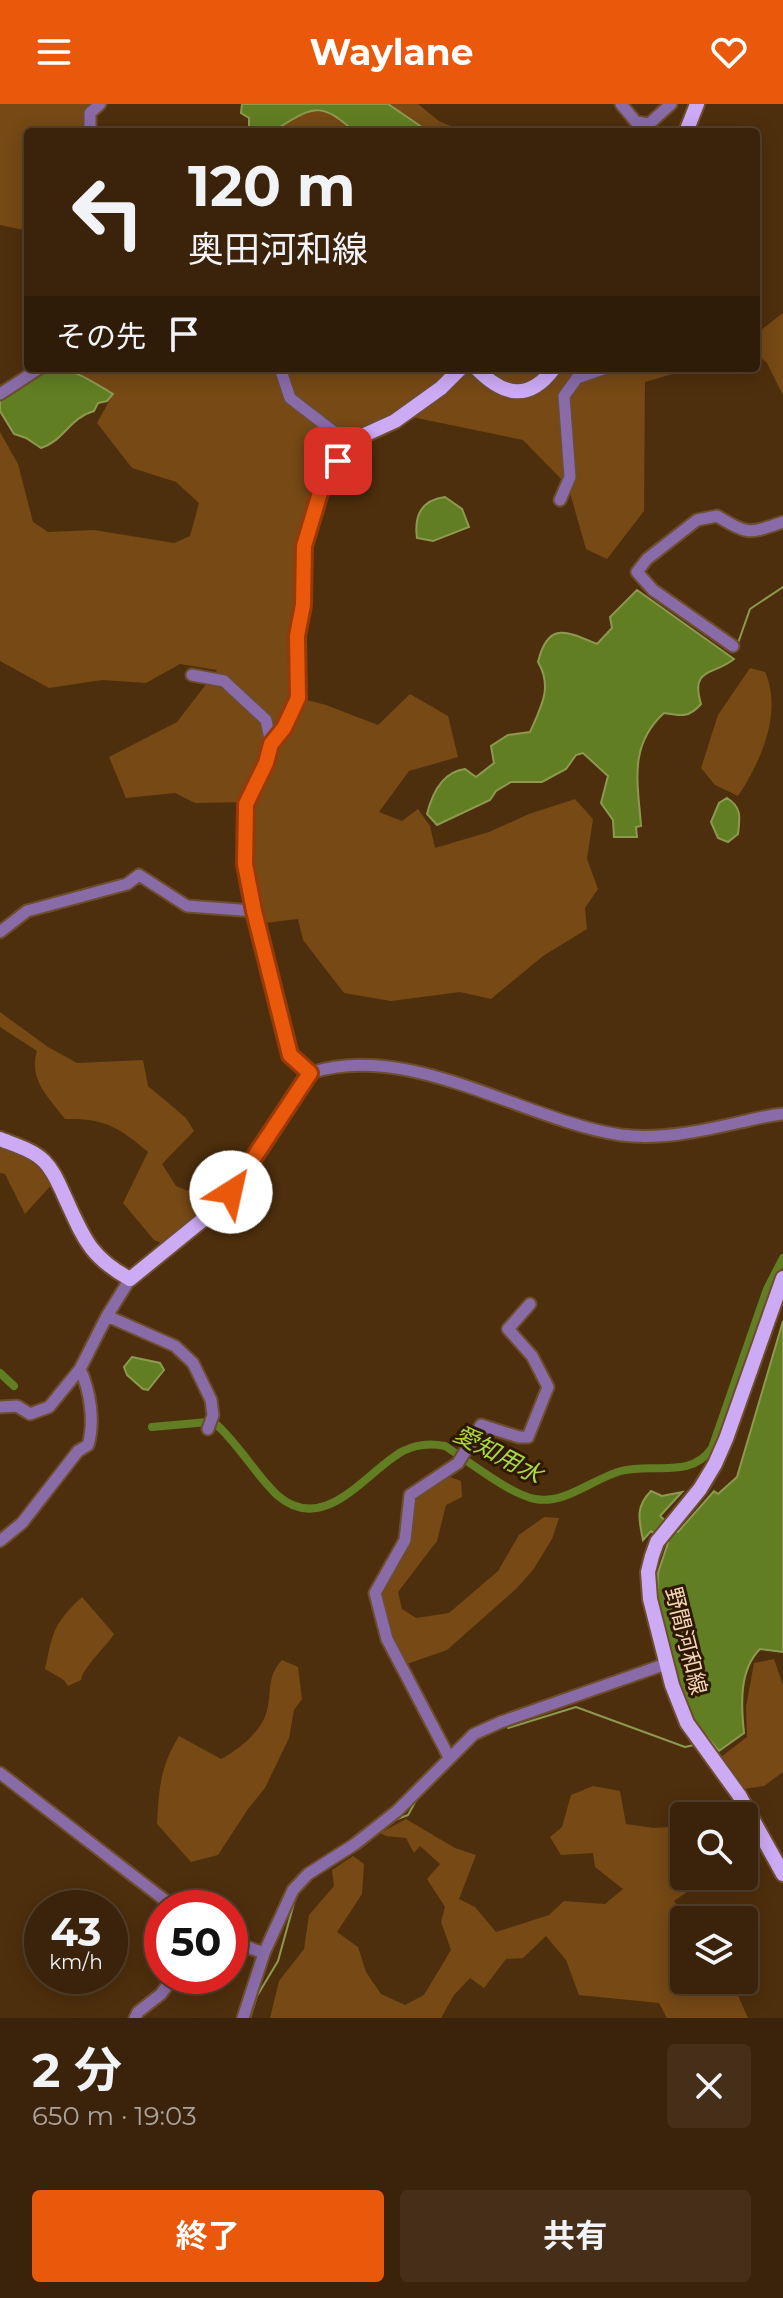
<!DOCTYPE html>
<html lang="ja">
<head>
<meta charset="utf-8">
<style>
  body { margin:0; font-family:Montserrat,"Noto Sans JP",sans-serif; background:#452f18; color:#f1f3f6; height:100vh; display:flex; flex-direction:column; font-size:30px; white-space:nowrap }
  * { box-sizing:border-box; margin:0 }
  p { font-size:26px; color:#aba49c }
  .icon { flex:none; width:44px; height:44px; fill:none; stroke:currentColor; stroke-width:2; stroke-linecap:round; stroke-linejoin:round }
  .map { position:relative; height:1914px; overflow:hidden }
  .panel { display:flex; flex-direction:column; background:#3a230a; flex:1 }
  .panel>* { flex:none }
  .banner { position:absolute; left:24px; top:24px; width:736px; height:244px; border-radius:8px; box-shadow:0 4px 20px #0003,0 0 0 2px #54402b; background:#3a230a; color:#f1f3f6; overflow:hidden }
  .fabs { position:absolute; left:670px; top:1698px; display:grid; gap:16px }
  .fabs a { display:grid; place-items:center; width:88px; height:88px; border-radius:8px; background:#3a230a; box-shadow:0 4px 20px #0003,0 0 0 2px #54402b; font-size:40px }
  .speed { position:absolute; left:24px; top:1786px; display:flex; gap:16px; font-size:40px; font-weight:700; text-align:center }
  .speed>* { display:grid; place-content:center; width:104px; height:104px; border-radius:50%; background:#3a230a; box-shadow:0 4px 20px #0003,0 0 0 2px #54402b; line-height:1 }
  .speed small { font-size:20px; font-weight:400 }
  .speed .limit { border:12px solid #d22; background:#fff; color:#111 }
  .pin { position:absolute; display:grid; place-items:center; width:68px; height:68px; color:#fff; margin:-34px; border-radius:16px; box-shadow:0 4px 12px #0006 }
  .me { position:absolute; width:88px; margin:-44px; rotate:35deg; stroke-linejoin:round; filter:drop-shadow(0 0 6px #0008) }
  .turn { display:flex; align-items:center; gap:28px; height:168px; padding:0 32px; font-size:36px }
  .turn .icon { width:104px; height:104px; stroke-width:2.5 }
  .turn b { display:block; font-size:56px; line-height:68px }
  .then { display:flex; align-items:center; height:76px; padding:0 32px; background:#0003; gap:16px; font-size:30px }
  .round { display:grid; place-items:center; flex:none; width:84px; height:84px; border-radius:8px; background:#452f18 }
  .headline { display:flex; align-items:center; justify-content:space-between; height:136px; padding:0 32px }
  h1 { font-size:48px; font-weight:700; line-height:60px }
  .cta { display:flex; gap:16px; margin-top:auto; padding:16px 32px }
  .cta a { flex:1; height:92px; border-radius:8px; background:#ea580c; color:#fff; font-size:32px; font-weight:700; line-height:92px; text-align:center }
  .cta a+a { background:#452f18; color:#f1f3f6 }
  header { display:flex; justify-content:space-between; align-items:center; height:104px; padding:0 32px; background:#ea580c; color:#fff; font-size:36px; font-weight:700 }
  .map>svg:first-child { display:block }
</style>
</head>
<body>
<header><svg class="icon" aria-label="menu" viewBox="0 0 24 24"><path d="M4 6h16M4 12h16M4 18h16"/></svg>Waylane<svg class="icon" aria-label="heart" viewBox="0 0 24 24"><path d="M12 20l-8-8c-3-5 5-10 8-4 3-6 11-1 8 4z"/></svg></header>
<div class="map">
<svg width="783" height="1914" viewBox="0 0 783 1914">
  <rect width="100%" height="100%" fill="#4e2f0d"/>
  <path fill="#764915" d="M0 0H92L84 6 85 28H28V127L0 121Z
    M388 0H418L439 17 464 28H429Z
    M306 5 332 7 355 28H279L280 23Z
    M783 209V291L767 259 756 249V230Z
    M60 264H693L645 278 644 407 607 455 586 445 568 382 523 336 407 312 362 326 305 415 295 593 326 601 378 621 410 590 448 612 458 653 409 667 379 708 402 717 418 705 430 722 435 744 489 728 529 710 575 695 593 715 587 755 598 785 585 804 587 825 543 852 491 895 460 888 391 897 344 889 303 836 298 815 265 819 252 759V698L195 699 175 689 126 694 109 653 177 618 217 566 180 560 146 579 102 576 49 584 0 557V328L18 360 33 418 48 428 94 426 174 439 190 432 199 399 176 378 132 364 97 319 113 290 81 271Z
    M750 564 765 568C783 607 761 658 738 692L715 681 701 664 718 611Z
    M0 908 48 943 77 959 143 956 148 982 186 1014 194 1027 162 1060 176 1082 216 1098 166 1141 154 1136 123 1099 148 1048C119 1023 104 1014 65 1015 49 994 28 975 37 947L0 923Z
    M0 1039 31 1051 54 1078 25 1110 5 1070 0 1069Z
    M447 1372 461 1377 462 1393 446 1401 437 1437 398 1488 402 1505 416 1514 449 1509 498 1467 519 1431 544 1413 559 1414 552 1435 533 1466 516 1485 447 1546 407 1560 390 1532 381 1490 408 1438 416 1395Z
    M82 1493 114 1530C106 1543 83 1563 81 1576L68 1582 64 1576 45 1565C53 1528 53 1520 82 1493Z
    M774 1555 783 1581V1668L764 1682 743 1685 721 1653 747 1633 746 1603 754 1559Z
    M282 1556 298 1563 302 1595 294 1606 289 1634 265 1684 248 1705 218 1751 191 1758 157 1720C159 1685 160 1663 179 1632L221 1655C238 1646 259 1630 266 1610 273 1588 265 1575 282 1556Z
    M593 1682 620 1687 626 1720 654 1724 684 1722V1772H704L699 1780 674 1797 688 1816H684V1876H731L748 1914H667L659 1899 579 1891 566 1856 546 1832 523 1854 506 1855 484 1884 470 1874 454 1891 441 1914H270L279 1877 304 1845 309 1811 334 1782 332 1766 353 1752 364 1760 362 1790 337 1828 358 1843 366 1868 381 1890 405 1901 424 1891 451 1846 441 1818 445 1803 427 1775 440 1760 420 1742 414 1749 406 1734 386 1732 380 1729 406 1715 455 1744 476 1751 459 1795 475 1803 496 1828 549 1811 564 1797 605 1800 623 1785 595 1763 593 1749 561 1751 550 1733 562 1723 571 1691Z"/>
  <path fill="#617e23" stroke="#8e9950" stroke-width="2" d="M242 0H388L429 28H355C323 0 316 0 280 23L279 28H249V14L241 9Z
    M51 264C74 264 94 279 113 290L107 297 98 299 94 307C69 314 65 336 41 344L26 334 14 330 0 307V296Z
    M445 393 462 405 469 423 433 437 417 434C414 412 421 396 445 393Z
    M637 486 734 555C713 572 690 563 701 600 689 614 681 612 664 609 628 642 638 679 641 722L636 723 637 733H614L613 716 601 699 608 672 583 649 576 651 566 665 542 678H511L496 687 490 696 437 721 427 710C432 690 442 668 465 665L476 673 494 659 491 642 508 631 530 628C541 603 553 583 538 558 548 517 566 527 597 540L612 524 610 513Z
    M727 694C742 703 740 714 738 730L728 738 718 734 711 718 719 699Z
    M783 1217V1548L760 1545C739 1566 741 1600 744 1629L719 1647 692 1615 672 1557 657 1495 658 1469 668 1439 651 1427 643 1436C639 1416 635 1403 651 1387L662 1392 682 1388 660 1412 678 1428 714 1387 718 1390 737 1373Z
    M132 1253 160 1259 164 1266 148 1286 143 1285 127 1271 124 1263Z"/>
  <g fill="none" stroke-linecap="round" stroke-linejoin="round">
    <path stroke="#8e9950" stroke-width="2" d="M738 539 750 505 783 483
      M508 1624 576 1603 685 1643 694 1641
      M476 1636 497 1626
      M392 1717 408 1711 418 1693
      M250 1914 257 1892 278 1857 296 1792"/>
    <path stroke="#617e23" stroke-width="8" d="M0 1269 14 1282
      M152 1323 208 1318 217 1321C240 1342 255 1370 277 1391 325 1433 366 1367 403 1347 417 1340 431 1339 445 1342 467 1356 511 1391 535 1395 565 1401 594 1374 621 1367 653 1358 690 1376 712 1344L767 1185 783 1154"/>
    <g stroke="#6c4d2c" stroke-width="15">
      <path id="minor" d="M621 0 636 18 649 20 671 0
        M90 28V9L100 0
        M280 264 290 294 334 328 362 332
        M0 290 40 264
        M560 396 570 373 564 292 577 274 606 264
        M733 542 653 486 637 468 647 455 697 416 717 412C749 431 748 430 783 418
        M192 571 224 577 266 616 271 640
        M0 828 27 807 127 780 139 771 187 802 254 807
        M310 969C410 936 522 1016 621 1031 661 1036 702 1027 741 1018 755 1015 769 1011 783 1010
        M107 1212 175 1242 193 1259 211 1296 213 1311 208 1325
        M0 1303 17 1302 30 1310 49 1303 80 1265 107 1212 130 1175
        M0 1437 22 1419 78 1347 88 1341C95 1318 90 1286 80 1265
        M449 1653 387 1535 375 1489 405 1436 410 1391 458 1359 481 1321 519 1333H528L548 1283 532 1252 508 1225 530 1200
        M0 1669 175 1804
        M230 1837 264 1849
        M135 1914 138 1908 161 1890 174 1872
        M243 1914 264 1849 293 1786 308 1770 355 1740 397 1707 474 1630 501 1618 666 1560"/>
    </g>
    <g stroke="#6c4d2c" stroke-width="18">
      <path id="major" d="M686 28 697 0
        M476 264C503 292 529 298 554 264
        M0 1035C15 1041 33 1046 44 1057 53 1066 58 1078 63 1089 83 1132 88 1152 130 1175L221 1101 241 1076 310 969 290 951 254 807 245 760 246 700 266 659 271 640 284 624 298 594 297 532 303 501 304 442 310 417 327 371 362 332 395 317 441 284 461 264
        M783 1174 726 1335 715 1360 700 1385 657 1438 652 1452 648 1468 650 1495 672 1581 687 1619 739 1691 783 1770"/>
    </g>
    <use href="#minor" stroke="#886ba7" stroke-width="11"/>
    <use href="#major" stroke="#cdaaf4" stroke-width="14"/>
  </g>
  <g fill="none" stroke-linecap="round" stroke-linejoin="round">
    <g stroke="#983908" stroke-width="20">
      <path id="route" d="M231 1088 310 969 290 951 254 807 245 760 246 700 266 659 271 640 284 624 298 594 297 532 303 501 304 442 322 382 338 357"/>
    </g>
    <use href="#route" stroke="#ea580c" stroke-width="14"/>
  </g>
  <g text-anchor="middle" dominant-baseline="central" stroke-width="6" stroke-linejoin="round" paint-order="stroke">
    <g font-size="22" fill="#f7d7b9" stroke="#2f1800">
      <text transform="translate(686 1537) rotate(76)">野間河和線</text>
    </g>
    <g font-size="24" font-style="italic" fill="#a9d942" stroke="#2f1800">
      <text transform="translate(498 1350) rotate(28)">愛知用水</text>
    </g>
  </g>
</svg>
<div class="fabs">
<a><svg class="icon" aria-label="search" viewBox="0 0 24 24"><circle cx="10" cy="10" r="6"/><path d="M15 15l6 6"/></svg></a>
<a><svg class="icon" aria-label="layers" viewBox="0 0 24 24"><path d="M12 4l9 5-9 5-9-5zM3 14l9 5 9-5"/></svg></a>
</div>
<div class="speed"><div>43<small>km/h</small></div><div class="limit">50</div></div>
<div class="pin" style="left:338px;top:357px;background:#d93025"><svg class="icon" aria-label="arrive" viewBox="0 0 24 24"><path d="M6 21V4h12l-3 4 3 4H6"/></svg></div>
<svg class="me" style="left:231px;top:1088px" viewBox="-20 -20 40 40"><circle r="19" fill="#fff"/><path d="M0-13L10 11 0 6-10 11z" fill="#ea580c"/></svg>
<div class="banner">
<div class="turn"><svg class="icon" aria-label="left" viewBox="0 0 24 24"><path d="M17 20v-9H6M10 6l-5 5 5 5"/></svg><div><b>120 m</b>奥田河和線</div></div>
<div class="then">その先<svg class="icon" aria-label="arrive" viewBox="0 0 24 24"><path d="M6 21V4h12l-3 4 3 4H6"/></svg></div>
</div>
</div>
<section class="panel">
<div class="headline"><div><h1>2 分</h1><p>650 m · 19:03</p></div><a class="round"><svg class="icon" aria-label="close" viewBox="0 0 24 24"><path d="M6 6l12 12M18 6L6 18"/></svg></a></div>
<div class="cta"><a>終了</a><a>共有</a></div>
</section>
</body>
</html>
